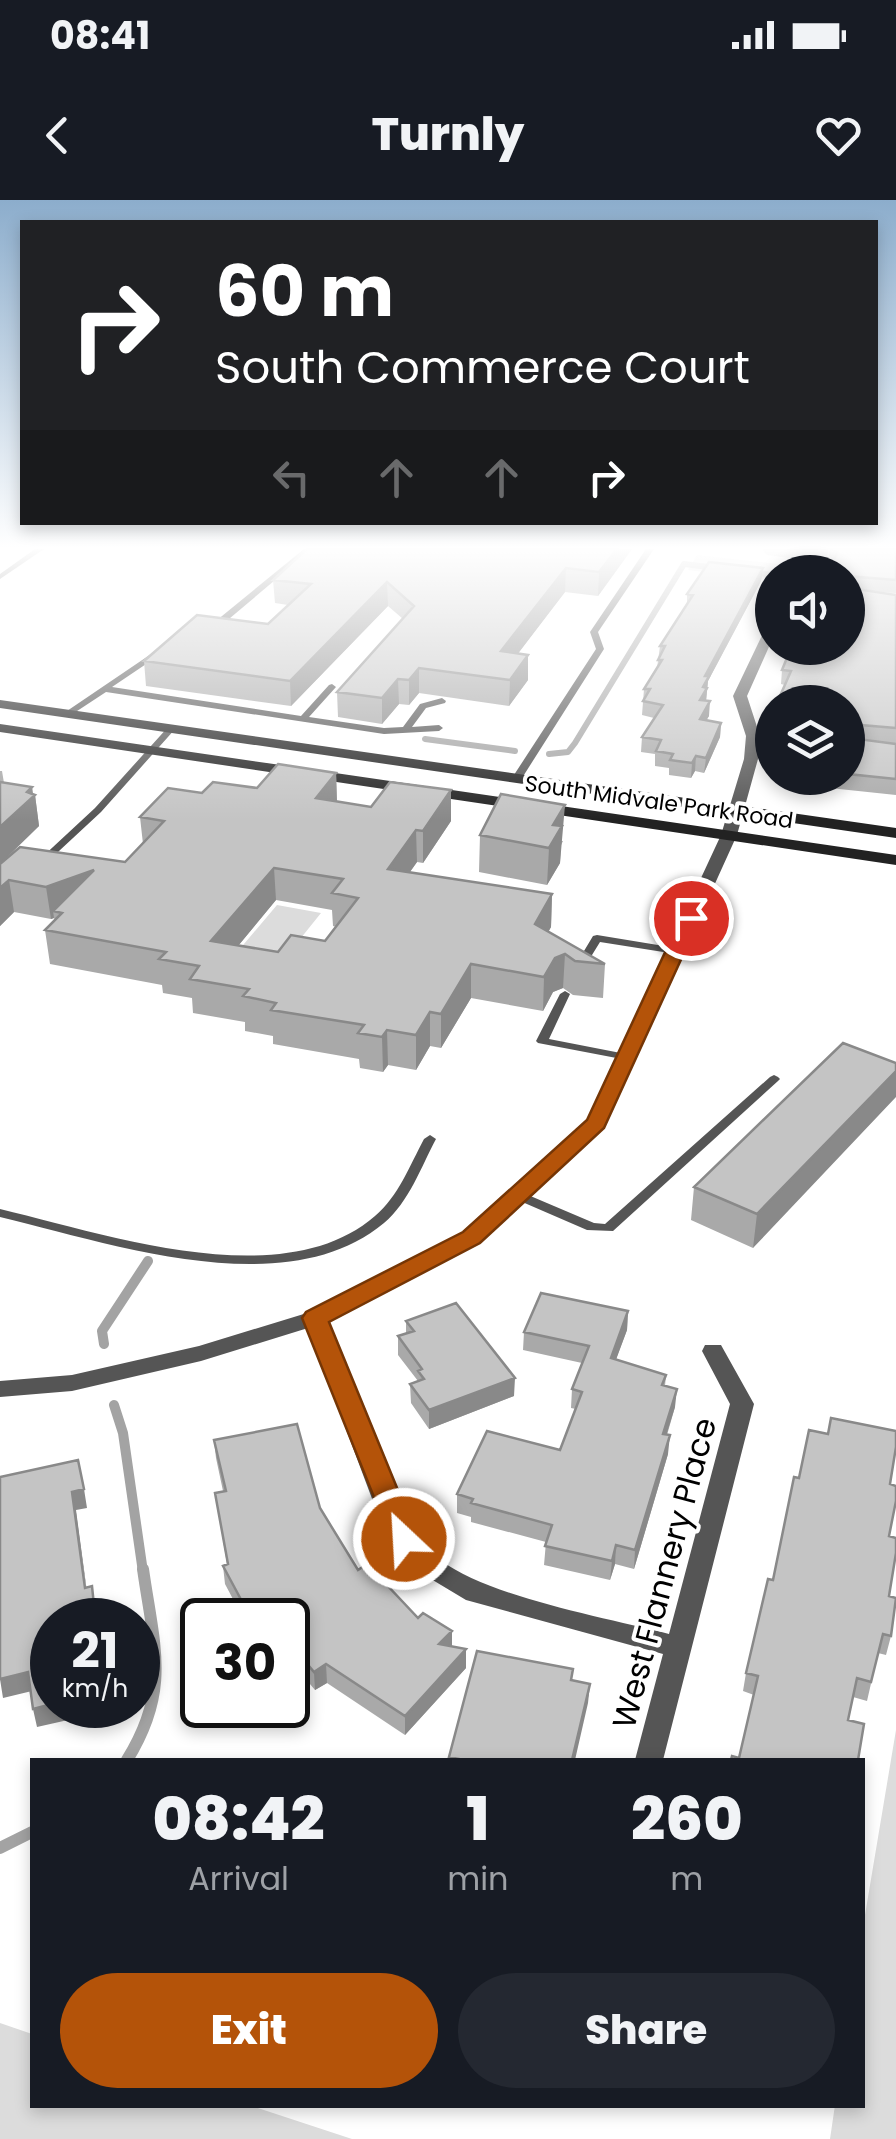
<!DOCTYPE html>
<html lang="en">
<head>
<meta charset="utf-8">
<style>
  body { margin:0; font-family:Poppins,sans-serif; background:#242831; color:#f1f3f6; height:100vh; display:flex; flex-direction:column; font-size:38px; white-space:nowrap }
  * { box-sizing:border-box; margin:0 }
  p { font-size:32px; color:#9ea1a6 }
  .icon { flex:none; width:55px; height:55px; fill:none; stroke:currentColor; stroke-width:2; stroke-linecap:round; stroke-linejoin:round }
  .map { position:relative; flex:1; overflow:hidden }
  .details { position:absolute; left:30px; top:1558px; width:835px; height:350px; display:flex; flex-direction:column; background:#171b24; border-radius:0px; box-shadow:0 5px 15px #0003 }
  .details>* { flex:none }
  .hud { position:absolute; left:20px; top:20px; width:858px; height:305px; border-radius:0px; box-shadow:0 5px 15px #0003; background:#202124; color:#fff; overflow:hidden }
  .fabs { position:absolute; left:755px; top:355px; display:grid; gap:20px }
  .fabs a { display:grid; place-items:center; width:110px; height:110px; border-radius:50%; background:#171b24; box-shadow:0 5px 15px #0003; font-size:50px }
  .speed { position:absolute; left:30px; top:1398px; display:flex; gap:20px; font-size:50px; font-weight:700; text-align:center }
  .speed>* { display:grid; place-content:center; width:130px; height:130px; border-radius:50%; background:#171b24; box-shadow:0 5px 15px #0003; line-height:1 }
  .speed small { font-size:25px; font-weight:400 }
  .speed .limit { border:5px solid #111; border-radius:15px; background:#fff; color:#111 }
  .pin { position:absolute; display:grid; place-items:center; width:85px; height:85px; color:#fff; margin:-42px; border:5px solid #fff; border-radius:50%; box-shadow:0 2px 10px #0007 }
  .me { position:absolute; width:110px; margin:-55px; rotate:335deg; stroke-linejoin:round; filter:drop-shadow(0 0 8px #0008) }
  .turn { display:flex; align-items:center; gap:35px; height:210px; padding:0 30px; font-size:45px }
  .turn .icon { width:130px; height:130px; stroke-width:2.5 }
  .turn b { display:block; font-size:70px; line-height:85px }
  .lanes { display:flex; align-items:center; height:95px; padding:0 30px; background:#0003; justify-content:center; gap:50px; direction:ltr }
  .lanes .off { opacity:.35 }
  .eta { display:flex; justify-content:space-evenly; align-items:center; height:170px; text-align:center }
  .eta b { font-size:60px; font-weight:800; line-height:70px }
  .action { display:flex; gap:20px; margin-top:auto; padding:20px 30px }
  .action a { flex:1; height:115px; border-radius:60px; background:#b45309; color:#fff; font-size:40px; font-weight:800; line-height:115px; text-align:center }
  .action a+a { background:#242831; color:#f1f3f6 }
  .status { display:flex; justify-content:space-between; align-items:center; height:70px; padding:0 50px; background:#171b24; direction:ltr }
  .status svg { height:28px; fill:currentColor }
  header { display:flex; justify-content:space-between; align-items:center; height:130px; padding:0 30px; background:#171b24; font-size:45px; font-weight:800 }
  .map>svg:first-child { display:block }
</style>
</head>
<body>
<div class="status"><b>08:41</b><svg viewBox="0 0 49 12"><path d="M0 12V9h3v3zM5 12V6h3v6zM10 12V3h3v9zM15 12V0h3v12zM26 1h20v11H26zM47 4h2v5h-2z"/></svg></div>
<header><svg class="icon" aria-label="back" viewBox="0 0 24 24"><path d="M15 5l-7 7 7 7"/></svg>Turnly<svg class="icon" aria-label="heart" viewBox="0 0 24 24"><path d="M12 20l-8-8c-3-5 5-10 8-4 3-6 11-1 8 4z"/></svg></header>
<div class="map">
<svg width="896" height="1939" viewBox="0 0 896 1939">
  <rect width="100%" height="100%" fill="#fff"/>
  <path fill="#dcdcdc" d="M697 355 896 377V394L848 388V372H772V380L688 370Z
    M277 705 321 713 268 779 222 770Z
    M896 1530V1939H830L835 1905H862L863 1727Z
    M0 1823 32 1834V1905H249L352 1939H0Z"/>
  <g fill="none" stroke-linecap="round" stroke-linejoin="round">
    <path stroke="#a3a3a3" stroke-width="6" d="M752 372 772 375
      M425 539 515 551
      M549 554 568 552 575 543 684 364 717 368"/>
    <path stroke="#a3a3a3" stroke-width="10" d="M104 1144 102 1131 148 1061
      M114 1205 123 1233 143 1372"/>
    <path stroke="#a3a3a3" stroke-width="12" d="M127 1560C171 1489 154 1447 143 1369
      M0 1648 32 1632"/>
    <path fill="#555" fill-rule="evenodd" d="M35 349H44L0 379V374Z
      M304 349H312L217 429H211V425Z
      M646 349H654L598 432 604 449 522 578 514 580 512 578 596 449 590 432Z
      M154 452 161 454 112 487 301 516 329 485 332 484 336 487 309 517 384 528 403 527 420 504 442 498 446 501 445 503 426 508 412 527 439 525 443 528 439 531 384 534 106 492 71 515 64 513Z
      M169 526 176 528 101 612 45 664H39V660L95 608Z
      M597 735 676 748 681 751 676 754 600 742 584 768H576L575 766 593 736Z
      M565 791 570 794 549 839 631 855 633 857 631 859 627 860 538 843 536 841 560 794Z
      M774 875 778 877 780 879 778 881 613 1031 587 1030 513 998 511 995 513 992H521L594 1023 605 1024 770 877Z
      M430 935 436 939C421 967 409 1002 384 1023 286 1105 110 1043 0 1017V1009C106 1034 283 1096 375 1016 398 997 410 965 424 939Z"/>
    <path fill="#555" fill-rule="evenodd" d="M772 423V440L747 496 760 536 758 559 737 635 606 924 479 1042 327 1121 398 1304C409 1325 421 1345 440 1360 492 1398 604 1417 669 1434L730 1204 702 1151 705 1145H721L754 1204 663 1560H635L663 1454 466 1400 421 1373 395 1346 374 1304 308 1128 201 1161 72 1191 0 1197V1181L72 1175 199 1146 307 1113 465 1032 588 921 721 635 744 559 746 536 733 496 766 427Z"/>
    <path fill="#222" fill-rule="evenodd" d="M0 500 896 628V638L0 508Z
      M0 524 896 655V665L0 532Z"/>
  </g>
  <path fill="#a9a9a9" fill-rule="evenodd" d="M307 349H632L598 396 565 392 518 453 528 455V480L509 506 419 493 409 505 399 504 382 524 338 517 337 492 403 419 388 406 291 506 146 486 144 461 268 424 288 405 275 403 273 380Z
    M762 349H827L828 350 826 363 767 355Z
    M830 349H896V393L869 391 896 395V595L792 584V580L784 579 848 578V502H779L780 496 785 485 781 484 782 470 848 448V372H830L833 364 828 363Z
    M763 368 761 381 708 481 706 500 709 516 706 520 721 523 720 537 704 573 695 571 691 578 669 575V568L655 566V554L641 552 642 537 654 518 642 515 644 489 657 468 660 446 687 404V394Z
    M278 564 336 573 337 601 371 607 390 582 451 590V621L423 663 417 662 410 672 552 694 551 727 548 732 605 764 603 798 573 795 563 788 553 792 543 811 471 798 441 848 430 846 416 870 388 865 383 872 360 868 359 859 273 844V836L245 831V822L193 813 192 798 163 793 162 785 50 764 45 730 55 720 54 718 51 719 14 712 0 726V571H2L4 583 32 587 33 594 35 595 39 626 1 663 20 647 125 662 143 644 140 617 168 588 202 593 213 582 257 588ZM276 700 332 710 333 726 336 727 325 741 291 735 278 752 238 746Z
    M480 635 563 641 561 645 560 663 547 685 479 672Z
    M843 843 753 1048 691 1020 694 987Z
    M628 1111 627 1130 616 1159 666 1175 665 1186 675 1207 667 1235 668 1254 634 1369 615 1364 610 1380 544 1365 546 1342 471 1322V1317L457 1313V1294L560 1250 576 1209 571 1208 572 1189 582 1163 523 1150 524 1132Z
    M406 1121 514 1196 429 1229 411 1203 410 1184 418 1181 398 1155V1136L406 1133Z
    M214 1240 320 1308 358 1370 452 1447 466 1468 405 1535 327 1483 315 1490 288 1458V1420H244L225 1384 223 1366 227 1364 215 1293 223 1291 216 1258Z
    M890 1284 889 1396 891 1436 886 1455 878 1453 867 1501 853 1497 739 1558 754 1495 743 1491 746 1473 773 1380Z"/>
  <path fill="#898989" d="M617 349H632L598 396 599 372Z
    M566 368 565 392 501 476V451Z
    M763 368 761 381 708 481 706 502 699 514 705 476Z
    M387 382 388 406 291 506 290 481Z
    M528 455V480L509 506 510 480Z
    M419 468V493L409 505V480Z
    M398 479 399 504 382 524V498Z
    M710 501 709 516 699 533 700 519Z
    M721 523 720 537 704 573 706 558Z
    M696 556 695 571 691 578 692 563Z
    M336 573 337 604 316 598Z
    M32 587 33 596 35 595 39 626 1 663 0 684V627Z
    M451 590V621L423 663V631Z
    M565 605 560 663 547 685 549 648 553 625Z
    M416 630 417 662 389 701 388 669Z
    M274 668 276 700 214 775 211 741Z
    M94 670 53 711 54 718 51 719 46 687Z
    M9 680 14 712 0 726V688Z
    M552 694 551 727 534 758 535 724Z
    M565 754 563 788 553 792 543 811 544 777 555 758Z
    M471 764V798L441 848V814Z
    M430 812V846L416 870V835Z
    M387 830 388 865 383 872 382 837Z
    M896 871V897L753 1048 757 1014Z
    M628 1111 627 1130 610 1176 611 1158Z
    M515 1178 514 1196 429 1229V1210Z
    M677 1189 675 1207 661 1252 663 1234Z
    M670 1235 668 1254 634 1369 635 1350Z
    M84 1289 87 1308 76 1310 89 1407 72 1292Z
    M616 1345 615 1364 610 1380 612 1361Z
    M92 1386 97 1420H84Z
    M254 1403 256 1420H246L245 1407Z
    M452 1431V1450L439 1444Z
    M466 1449V1468L405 1535V1516Z
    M326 1464 327 1483 315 1490 314 1472Z
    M28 1472 32 1491 3 1498 0 1479Z
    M590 1484 588 1503 575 1560H572Z
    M52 1504 98 1505 99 1513 37 1527 33 1509Z"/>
  <path fill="#c4c4c4" stroke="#898989" stroke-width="2.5" fill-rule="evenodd" d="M307 349H617L599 372 566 368 501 451 528 455 510 480 419 468 409 480 398 479 382 498 337 492 414 406 387 382 290 481 144 461 197 415 268 424 311 384 273 380Z
    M830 349H896V380L848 376V372H838L830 369 838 351Z
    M709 362 763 368 705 476H709L703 487 707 488 700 500 710 501 700 519 721 523 706 558 696 556 692 563 670 560 673 554 656 551 661 540 642 537 663 505 643 501 650 489H644L662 460H658L665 446H660L693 395 687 394Z
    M848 383 849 388 896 395V528L848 524 850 538 896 544V579L848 574V502H783L786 497 780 496 791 471 782 470 791 448H848Z
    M278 564 336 573 316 598 371 607 390 582 451 590 423 631 416 630 388 669 552 694 535 724 605 764 575 761 565 754 555 758 544 777 471 764 441 814 430 812 416 835 387 830 382 837 358 833 364 825 271 810 276 803 243 796 249 789 190 779 199 766 159 759 166 752 45 730 62 713 53 711 94 670 46 687 9 680 0 688V664L20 647 125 662 164 621 140 617 168 588 202 593 213 582 257 588ZM274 668 343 679 332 693 358 698 325 741 291 735 278 752 211 741Z
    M0 582 32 587 27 592 35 595 0 627Z
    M501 594 565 605 553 625 562 626 549 648 480 635Z
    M843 843 896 863V871L757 1014 694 987Z
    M541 1093 628 1111 611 1158 666 1175 662 1185 677 1189 663 1234 670 1235 635 1350 616 1345 612 1361 545 1346 552 1325 471 1303 473 1299 457 1294 487 1231 560 1250 582 1192 572 1189 589 1146 524 1132Z
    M456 1103 515 1178 429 1210 410 1184 424 1179 418 1171 422 1169 398 1136 414 1131 406 1121Z
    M831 1218 896 1231V1247L890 1284 896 1286V1301L889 1336 896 1338V1353L889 1396 896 1398 891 1436 883 1434 871 1482 857 1478 848 1520 864 1524 858 1560H731L732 1556 739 1558 758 1476 746 1473 768 1379 773 1380 794 1277 799 1278 809 1230 828 1234Z
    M297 1224 320 1308 358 1370 367 1364 418 1418 423 1413 452 1431 439 1444 466 1449 405 1516 326 1464 314 1472 288 1441V1420H269L254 1403 245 1407 223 1366 228 1364 215 1293 226 1291 214 1240Z
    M78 1260 84 1289 72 1292 85 1388 92 1386 95 1415 83 1418 84 1420H52V1504L33 1509 28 1472 0 1479V1277Z
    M477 1451 573 1469 571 1480 590 1484 572 1560H464L449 1557Z"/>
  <linearGradient id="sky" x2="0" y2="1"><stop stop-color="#8cadcc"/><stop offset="0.56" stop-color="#fff"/><stop offset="1" stop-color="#fff" stop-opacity="0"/></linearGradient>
  <rect width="896" height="620" fill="url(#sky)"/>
  <path fill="#b45309" stroke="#753606" stroke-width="2.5" d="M691 713 700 718 604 928 480 1043 329 1122 418 1339 414 1347H394L302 1118 306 1112 463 1032 587 920 681 718Z"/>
  <g text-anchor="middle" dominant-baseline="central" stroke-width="8" stroke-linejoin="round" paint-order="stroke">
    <g font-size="22" fill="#000" stroke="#fff">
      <text transform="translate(659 602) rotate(8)">South Midvale Park Road</text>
    </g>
    <g font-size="32" fill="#000" stroke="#fff">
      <text transform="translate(664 1373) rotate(-75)">West Flannery Place</text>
    </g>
  </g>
</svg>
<div class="fabs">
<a><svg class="icon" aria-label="sound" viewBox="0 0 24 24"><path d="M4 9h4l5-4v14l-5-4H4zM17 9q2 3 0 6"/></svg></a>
<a><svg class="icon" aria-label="layers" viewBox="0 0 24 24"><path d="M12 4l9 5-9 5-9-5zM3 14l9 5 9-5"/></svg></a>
</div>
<div class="speed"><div>21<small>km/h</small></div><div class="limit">30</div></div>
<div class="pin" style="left:691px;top:718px;background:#d93025"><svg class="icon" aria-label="arrive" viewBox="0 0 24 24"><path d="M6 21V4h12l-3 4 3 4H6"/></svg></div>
<svg class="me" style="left:404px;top:1339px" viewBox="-20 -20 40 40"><circle r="17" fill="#b45309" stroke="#fff" stroke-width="3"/><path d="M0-11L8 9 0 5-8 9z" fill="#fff"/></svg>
<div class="hud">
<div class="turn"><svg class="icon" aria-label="right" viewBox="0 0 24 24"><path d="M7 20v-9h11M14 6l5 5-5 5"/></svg><div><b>60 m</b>South Commerce Court</div></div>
<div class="lanes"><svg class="icon off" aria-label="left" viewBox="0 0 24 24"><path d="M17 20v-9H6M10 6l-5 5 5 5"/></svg><svg class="icon off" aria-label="ahead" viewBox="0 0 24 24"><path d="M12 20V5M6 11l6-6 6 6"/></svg><svg class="icon off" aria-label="ahead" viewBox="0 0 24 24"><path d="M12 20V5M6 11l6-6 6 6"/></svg><svg class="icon" aria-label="right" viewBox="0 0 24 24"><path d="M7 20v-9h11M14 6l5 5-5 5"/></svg></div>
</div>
<section class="details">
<div class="eta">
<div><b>08:42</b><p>Arrival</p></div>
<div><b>1</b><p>min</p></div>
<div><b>260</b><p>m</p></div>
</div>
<div class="action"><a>Exit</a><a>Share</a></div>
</section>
</div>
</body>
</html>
